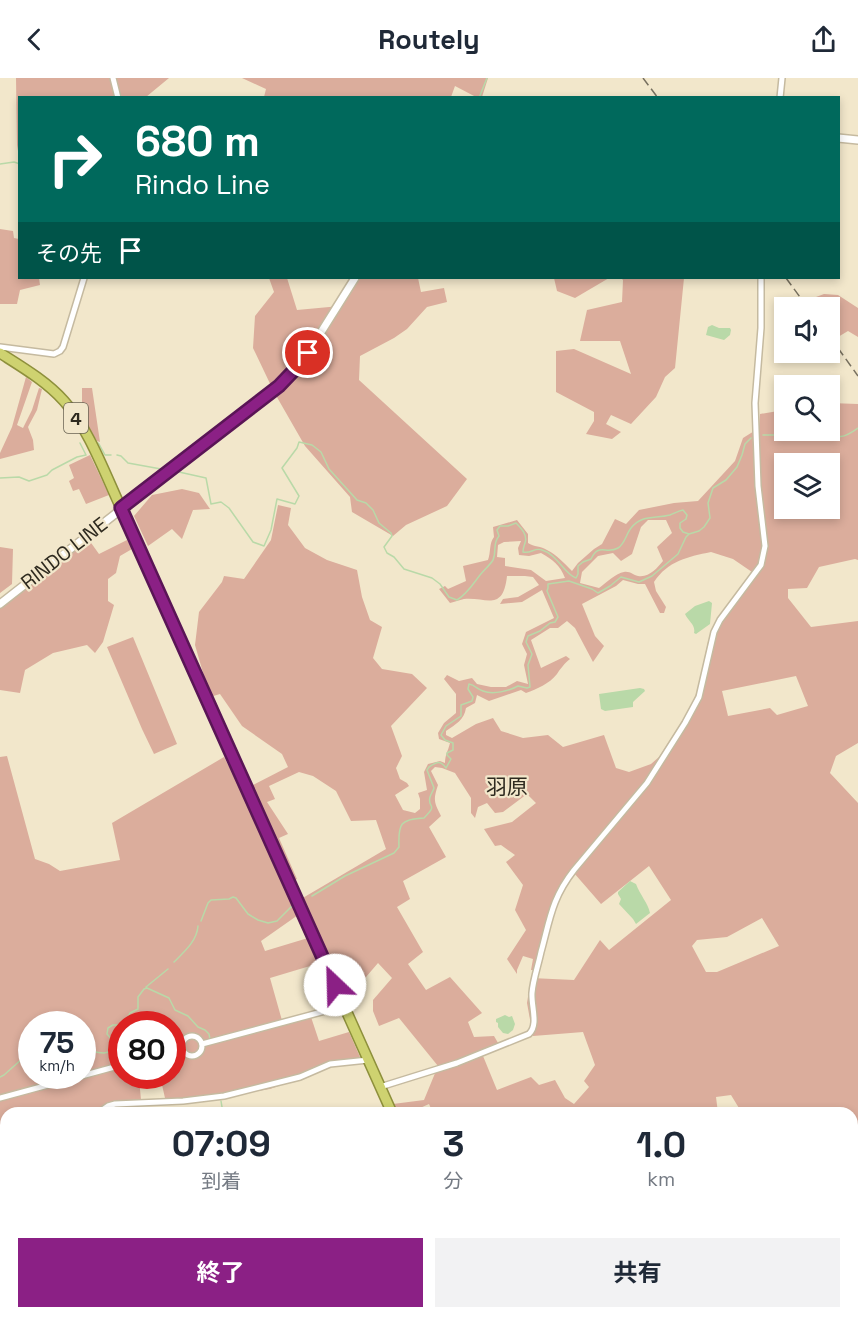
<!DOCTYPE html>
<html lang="ja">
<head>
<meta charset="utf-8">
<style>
  body { margin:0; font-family:"Space Grotesk","Noto Sans JP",sans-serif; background:#f2f2f3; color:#1f2937; height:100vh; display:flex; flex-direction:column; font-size:22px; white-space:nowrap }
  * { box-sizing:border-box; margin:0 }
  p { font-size:20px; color:#747a83 }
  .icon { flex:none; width:33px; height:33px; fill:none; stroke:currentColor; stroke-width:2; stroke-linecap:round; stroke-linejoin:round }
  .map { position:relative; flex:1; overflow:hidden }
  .sheet { position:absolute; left:0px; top:1029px; width:858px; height:212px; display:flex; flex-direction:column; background:#fff; border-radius:18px 18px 0 0; box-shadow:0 3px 9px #0003 }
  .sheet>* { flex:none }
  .top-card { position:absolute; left:18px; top:18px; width:822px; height:183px; border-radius:0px; box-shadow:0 3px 9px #0003; background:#00695c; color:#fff; overflow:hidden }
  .fabs { position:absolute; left:774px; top:219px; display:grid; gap:12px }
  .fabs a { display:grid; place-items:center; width:66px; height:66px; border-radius:0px; background:#fff; box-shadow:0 3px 9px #0003; font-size:30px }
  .speed { position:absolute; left:18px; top:933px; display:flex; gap:12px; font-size:30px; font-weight:700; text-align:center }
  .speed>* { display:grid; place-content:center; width:78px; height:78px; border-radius:50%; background:#fff; box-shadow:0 3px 9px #0003; line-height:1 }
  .speed small { font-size:15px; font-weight:400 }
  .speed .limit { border:9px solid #d22; background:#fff; color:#111 }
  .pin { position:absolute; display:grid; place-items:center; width:51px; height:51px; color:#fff; margin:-26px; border:3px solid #fff; border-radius:50%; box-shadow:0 2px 6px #0007 }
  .me { position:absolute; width:66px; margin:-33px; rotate:336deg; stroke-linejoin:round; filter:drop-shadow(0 0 4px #0008) }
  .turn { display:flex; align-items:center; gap:21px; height:126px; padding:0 18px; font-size:27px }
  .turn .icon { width:78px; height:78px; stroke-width:2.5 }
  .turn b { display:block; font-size:42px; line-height:51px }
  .then { display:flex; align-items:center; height:57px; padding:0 18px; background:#0003; gap:12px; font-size:22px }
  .eta { display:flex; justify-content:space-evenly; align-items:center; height:102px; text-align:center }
  .eta b { font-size:36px; font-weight:700; line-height:42px }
  .button { display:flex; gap:12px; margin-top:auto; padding:12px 18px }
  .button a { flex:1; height:69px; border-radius:0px; background:#8b2085; color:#fff; font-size:24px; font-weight:700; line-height:69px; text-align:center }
  .button a+a { background:#f2f2f3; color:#1f2937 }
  header { display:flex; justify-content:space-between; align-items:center; height:78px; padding:0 18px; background:#fff; font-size:27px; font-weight:700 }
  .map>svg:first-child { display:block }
</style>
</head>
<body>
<header><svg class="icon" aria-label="back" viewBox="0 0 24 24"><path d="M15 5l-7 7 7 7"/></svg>Routely<svg class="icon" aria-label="share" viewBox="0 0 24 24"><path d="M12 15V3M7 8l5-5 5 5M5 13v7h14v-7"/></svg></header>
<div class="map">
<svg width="858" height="1240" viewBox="0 0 858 1240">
  <rect width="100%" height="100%" fill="#f2e7cb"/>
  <path fill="#dbad9c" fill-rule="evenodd" d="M16 0H169L146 19 20 20 19 79 17 67Z
    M242 0H488L482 19H476L455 8 451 19 266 20 264 19 266 11Z
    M0 151 13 153 14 160 19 161 20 200H39L40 207 20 212 17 226H0Z
    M269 200H287L297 232 340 228 356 200H418L421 214 444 210 447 224 427 229 407 251 394 260 360 278 359 302 467 401 447 428 406 447 393 458 352 434 350 419 305 368 274 314 253 270 255 238 274 214Z
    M554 200H609L575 220 557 213Z
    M621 200H684L675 290 665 299 656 319 631 346 611 337 606 346 621 354 612 361 586 356 594 343V334L556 314V273L574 271 631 296 620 263H580L587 232 622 224 623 202Z
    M824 216 838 217 858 230V259L848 253 838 259 830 248V230L816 229 815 228 816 219Z
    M26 299 32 304 17 347 23 350 32 332 39 310 42 311 37 332 28 349 33 362 34 372 0 381V375L12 349Z
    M82 310H92L100 364 97 363 82 339Z
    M830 325 858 326V482L855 481 819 489 807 510 788 511V520L811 549 858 543V665L836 678 830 695 858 725V1112H853L852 1109V1035H742L731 1017 716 1019 718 1035H620L612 1032 608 1035H433L429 1026 409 1035H397L393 1026 424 1022 438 988 399 940 379 948 373 933V922L392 900 378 885 360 906V910L344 918 301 821 386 771 376 742 351 743 336 713 313 698 299 694 269 708 275 721 267 724 288 756 279 760 297 801 291 804 251 708 288 689 282 676 242 648 220 616 210 619 195 567 199 534 222 504 224 498 244 501 271 462 278 427 291 430 288 447 305 470 327 482 357 492 362 519 370 542 382 549 373 580 382 591 412 596 427 610 391 648 402 678 396 690 400 701 407 705 409 708 395 717 403 732 415 735 420 731V721L418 715 427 712 424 694 428 686 440 683 445 685C445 677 448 673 450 665L439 661 438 655 444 645 456 635V616L444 601 447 597 459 603 472 600 477 606 491 609H506L517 603 528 606 524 587 527 576 522 566 526 554 554 540 542 512 522 524 500 526 503 521 518 519 539 507 533 499 525 498H507C503 534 487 519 464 521 459 522 455 524 450 525L439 511 445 508 448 511 466 503 463 488 488 482C491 474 489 465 494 459L493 449 517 442 528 456V465C534 469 541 468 547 472 557 477 564 485 572 493L578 485 594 471 602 466 615 441 626 446 639 432 674 425 698 423 735 383 743 360 759 350 760 336 784 332V352H830ZM784 386H830V430H784ZM648 442H666L672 455 657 469 663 483C657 490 649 500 638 498 633 497 630 493 624 494 616 495 606 505 599 510L580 505 582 494 598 478 613 475 621 483 632 476 641 449ZM521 463 518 470 519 477 529 478 541 475C553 482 560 487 565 500L546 503 531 492 505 488V480L497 479 498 467 504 464ZM711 474 733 481 752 494 716 544 708 564 697 614 688 634 659 679 651 686 629 694 616 690 604 657 563 669 548 657 523 660 501 653 493 640 476 646 452 660 446 657V653C456 646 464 642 466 630L475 625 477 617 489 623 521 612 526 615C537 611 549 606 557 596 561 590 564 586 570 581L566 578 541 590 531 562 550 550H558L567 543 575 550 593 584 604 568 595 558 582 526 616 508 623 502 638 506H645L660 535H664L666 529 656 513 654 504C668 483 687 479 711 474ZM796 598 808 628 777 637 770 630 728 638 722 613ZM435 689 442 690 455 695 471 720V735L475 740 478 729 487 725 495 735 503 734 527 716 536 725 512 744 484 751 495 768 501 767 515 777 506 784 523 807 515 832 526 852 507 881 517 896V892L523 878 533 881 531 892H535L564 802 574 795 601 826 649 788 671 822 609 872 600 862 574 902 531 900 527 925 533 958 583 954 595 987 584 1003 589 1009 574 1026 565 1020 555 1002 539 1007 531 999 497 1012 483 978 501 970 494 958 474 959 468 944 482 935 450 899 426 912 408 886 423 874 397 829 410 821 403 803 446 779 429 749 441 738C434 724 433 722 438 707L431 693ZM762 840 779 868 717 894H706L692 868 697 862 727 859Z
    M90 377 109 417 86 426 79 411 73 413 69 403 74 400 69 387Z
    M182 411 199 415 210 431 193 432 182 461 172 451 148 468 134 438 152 417Z
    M89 462 99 476 127 462 132 471 120 478 116 495 108 501V523L114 527 103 564 95 575 87 567 53 575 25 592 20 615 0 612V530Z
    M0 469 13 471 12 506 0 515Z
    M133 559 177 666 154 676 142 651 107 569Z
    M7 678 35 781 49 786 60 793 120 782 112 745 224 679C251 730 277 783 298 837L261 863 265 873 308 860 320 885 270 900 283 946 311 939 319 963 349 954 360 979 270 1011 184 1025 165 1020 160 998H172V946H122V998H146L139 1000 141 1022 109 1030V1035H6V1098L0 1105V679ZM32 946H82V998H32Z
    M6 1222V1234L129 1235 127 1240H0V1224Z
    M307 1235 308 1240H186L183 1235Z
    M332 1235H412L416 1240H332Z"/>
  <path fill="#b9d9a8" d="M712 247 719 250H730L731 252 730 257 724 262 706 257 708 249Z
    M709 523 712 525 710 546 696 556 694 555C696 547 688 543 685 536L695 528Z
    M640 610 644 611 645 613 633 624V629L605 633 601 631 599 616Z
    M630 803 636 806C640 817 648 825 650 835L636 846 633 841 619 826 621 821 618 816V814Z
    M505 937 509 939 512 938 515 946 513 952 508 956 503 955 498 949V945L496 944V941Z"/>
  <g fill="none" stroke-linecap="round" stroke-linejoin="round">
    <path stroke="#b9d9a8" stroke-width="1.5" d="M479 20 487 0
      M0 86 14 84 20 86
      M823 352C838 362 844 360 858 350
      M763 357H774L789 361 805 352
      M98 365 99 366 105 377H111
      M117 377 121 378 128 385 161 391
      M179 394 206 400 211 426 221 424 229 430 253 464 264 468 271 452 277 421 295 426 299 418 282 390 297 370 299 364 312 367 321 374 329 391 357 422 366 425 373 432 379 445 391 455 392 458 384 469 387 475 394 479 404 491 432 500 440 506 449 519 457 522C467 516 473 506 480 497 484 492 490 487 493 482 497 473 492 466 499 458L497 452 500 448H508L516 445C521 450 528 457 525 465 524 468 523 470 523 474 531 476 535 469 542 472 557 476 565 497 576 500L578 496V488L583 484 591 481C599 464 606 477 618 470 625 466 626 456 631 450 642 436 655 441 670 437 675 435 678 433 683 432L687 437 686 441 680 445V450L683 454 689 456
      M0 400 19 399 29 403 47 397 52 392 77 379 86 377 80 365
      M312 818 345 798 394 775 399 769C398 746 400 741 424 740 439 725 427 731 430 719 431 716 433 713 434 710L427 692 429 689C437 684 440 682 446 690L451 681 447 677V675L453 672V665L445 662 441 657 446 648 461 638V627L472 623 473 619 468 611 469 606C475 607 477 611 483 613 493 617 509 613 518 608L527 610 530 609 528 587 532 576 526 564 528 558 540 553 550 545 555 544 558 539 547 513 548 510V506L569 503 592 511 598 515 610 508 621 499 639 504 652 498 678 476 686 459 689 456 699 453 704 449 710 440 708 425 713 410 726 402 737 389 742 377 745 366 751 360
      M201 843 208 825 211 822 229 821 233 819 236 820 248 836 258 842 268 845 277 843 292 828
      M174 884C184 874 197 863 198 848
      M146 909 168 891
      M124 946 130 935 138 931V919L144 911 147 910 169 920 175 932 188 938 198 949 205 952 209 956 210 961
      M82 971C96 973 109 981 116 966L107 956 108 950 113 947H122
      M0 999 4 997 32 972
      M221 1023 223 1035
      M581 1234V1238L583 1240
      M681 1234 689 1236 690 1240
      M774 1237 781 1240
      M617 1240 640 1236 671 1234
      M763 1240 769 1236"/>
    <g stroke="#c5baa0" stroke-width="8">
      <path id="minor" d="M113 0 118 20
        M780 20 782 0
        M0 269 54 276 60 273 63 269 84 200
        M182 968a10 10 0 1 1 20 0a10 10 0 1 1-20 0Z
        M202 966 344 928
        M172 974 183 971
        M380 1009 457 985 529 956C539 947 531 928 532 915 533 902 538 888 541 874 550 841 552 820 574 792L647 705 685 645 699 619 714 554 720 542 761 487 765 468 758 408 755 325 761 250V200
        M0 1020 122 987
        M98 1035 108 1028 115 1026 183 1023 224 1018 300 999 330 986 368 982
        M0 1103 6 1096
        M852 1176 858 1174
        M379 1234 388 1240
        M68 1240 77 1234
        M769 1240 776 1234"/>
    </g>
    <g stroke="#c5baa0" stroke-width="10">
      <path id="tertiary" d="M838 60 858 62
        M0 526 279 308 300 286 308 275 355 200"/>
    </g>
    <g stroke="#8e903c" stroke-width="12">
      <path id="trunk" d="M0 275C22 289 46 303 64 323 88 349 106 398 121 430L392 1035
        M481 1234 483 1240"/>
    </g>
    <use href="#minor" stroke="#fff" stroke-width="5"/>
    <use href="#tertiary" stroke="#fff" stroke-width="7"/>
    <use href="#trunk" stroke="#ced270" stroke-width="9"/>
    <path stroke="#77705f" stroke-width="1.5" stroke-dasharray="9 4.5" stroke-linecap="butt" d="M643 0 658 20
      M786 200 808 230
      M830 259 858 298"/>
  </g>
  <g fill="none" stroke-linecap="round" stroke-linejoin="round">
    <g stroke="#5a1556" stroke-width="15">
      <path id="route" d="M308 275 300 286 279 308 121 430 335 907"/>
    </g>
    <use href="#route" stroke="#8b2085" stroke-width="10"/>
  </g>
  <g text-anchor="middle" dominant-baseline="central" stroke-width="4.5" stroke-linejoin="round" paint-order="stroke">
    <rect fill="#f2e7cb" stroke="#696353" stroke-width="1.5" x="64" y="325" width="24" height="30" rx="4.5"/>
    <g font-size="18" font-weight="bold" fill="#2e2a1f">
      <text x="76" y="340">4</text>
    </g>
    <g font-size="20" fill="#2e2a1f" stroke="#f2e7cb">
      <text transform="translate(64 475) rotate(-38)">RINDO LINE</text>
    </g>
    <g font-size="21" fill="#2e2a1f" stroke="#f2e7cb">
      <text x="507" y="708">羽原</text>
    </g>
  </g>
</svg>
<div class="fabs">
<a><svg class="icon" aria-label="sound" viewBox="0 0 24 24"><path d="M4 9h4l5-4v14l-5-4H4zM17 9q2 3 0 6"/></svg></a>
<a><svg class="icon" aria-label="search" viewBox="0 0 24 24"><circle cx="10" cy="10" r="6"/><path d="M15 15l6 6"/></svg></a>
<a><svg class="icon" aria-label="layers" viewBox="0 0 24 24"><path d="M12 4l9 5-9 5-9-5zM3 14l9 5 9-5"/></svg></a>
</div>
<div class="speed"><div>75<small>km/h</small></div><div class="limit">80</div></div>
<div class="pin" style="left:308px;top:275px;background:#d93025"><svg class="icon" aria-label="arrive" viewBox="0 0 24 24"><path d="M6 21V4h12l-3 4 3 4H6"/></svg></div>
<svg class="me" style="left:335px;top:907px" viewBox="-20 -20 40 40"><circle r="19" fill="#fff"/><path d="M0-13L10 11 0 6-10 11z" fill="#8b2085"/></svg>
<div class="top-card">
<div class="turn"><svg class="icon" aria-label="right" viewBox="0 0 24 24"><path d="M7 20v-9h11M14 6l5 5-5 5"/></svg><div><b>680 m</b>Rindo Line</div></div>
<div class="then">その先<svg class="icon" aria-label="arrive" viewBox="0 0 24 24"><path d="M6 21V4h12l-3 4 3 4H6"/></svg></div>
</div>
<section class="sheet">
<div class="eta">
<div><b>07:09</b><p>到着</p></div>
<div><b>3</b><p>分</p></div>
<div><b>1.0</b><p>km</p></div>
</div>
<div class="button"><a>終了</a><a>共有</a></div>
</section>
</div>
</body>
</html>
